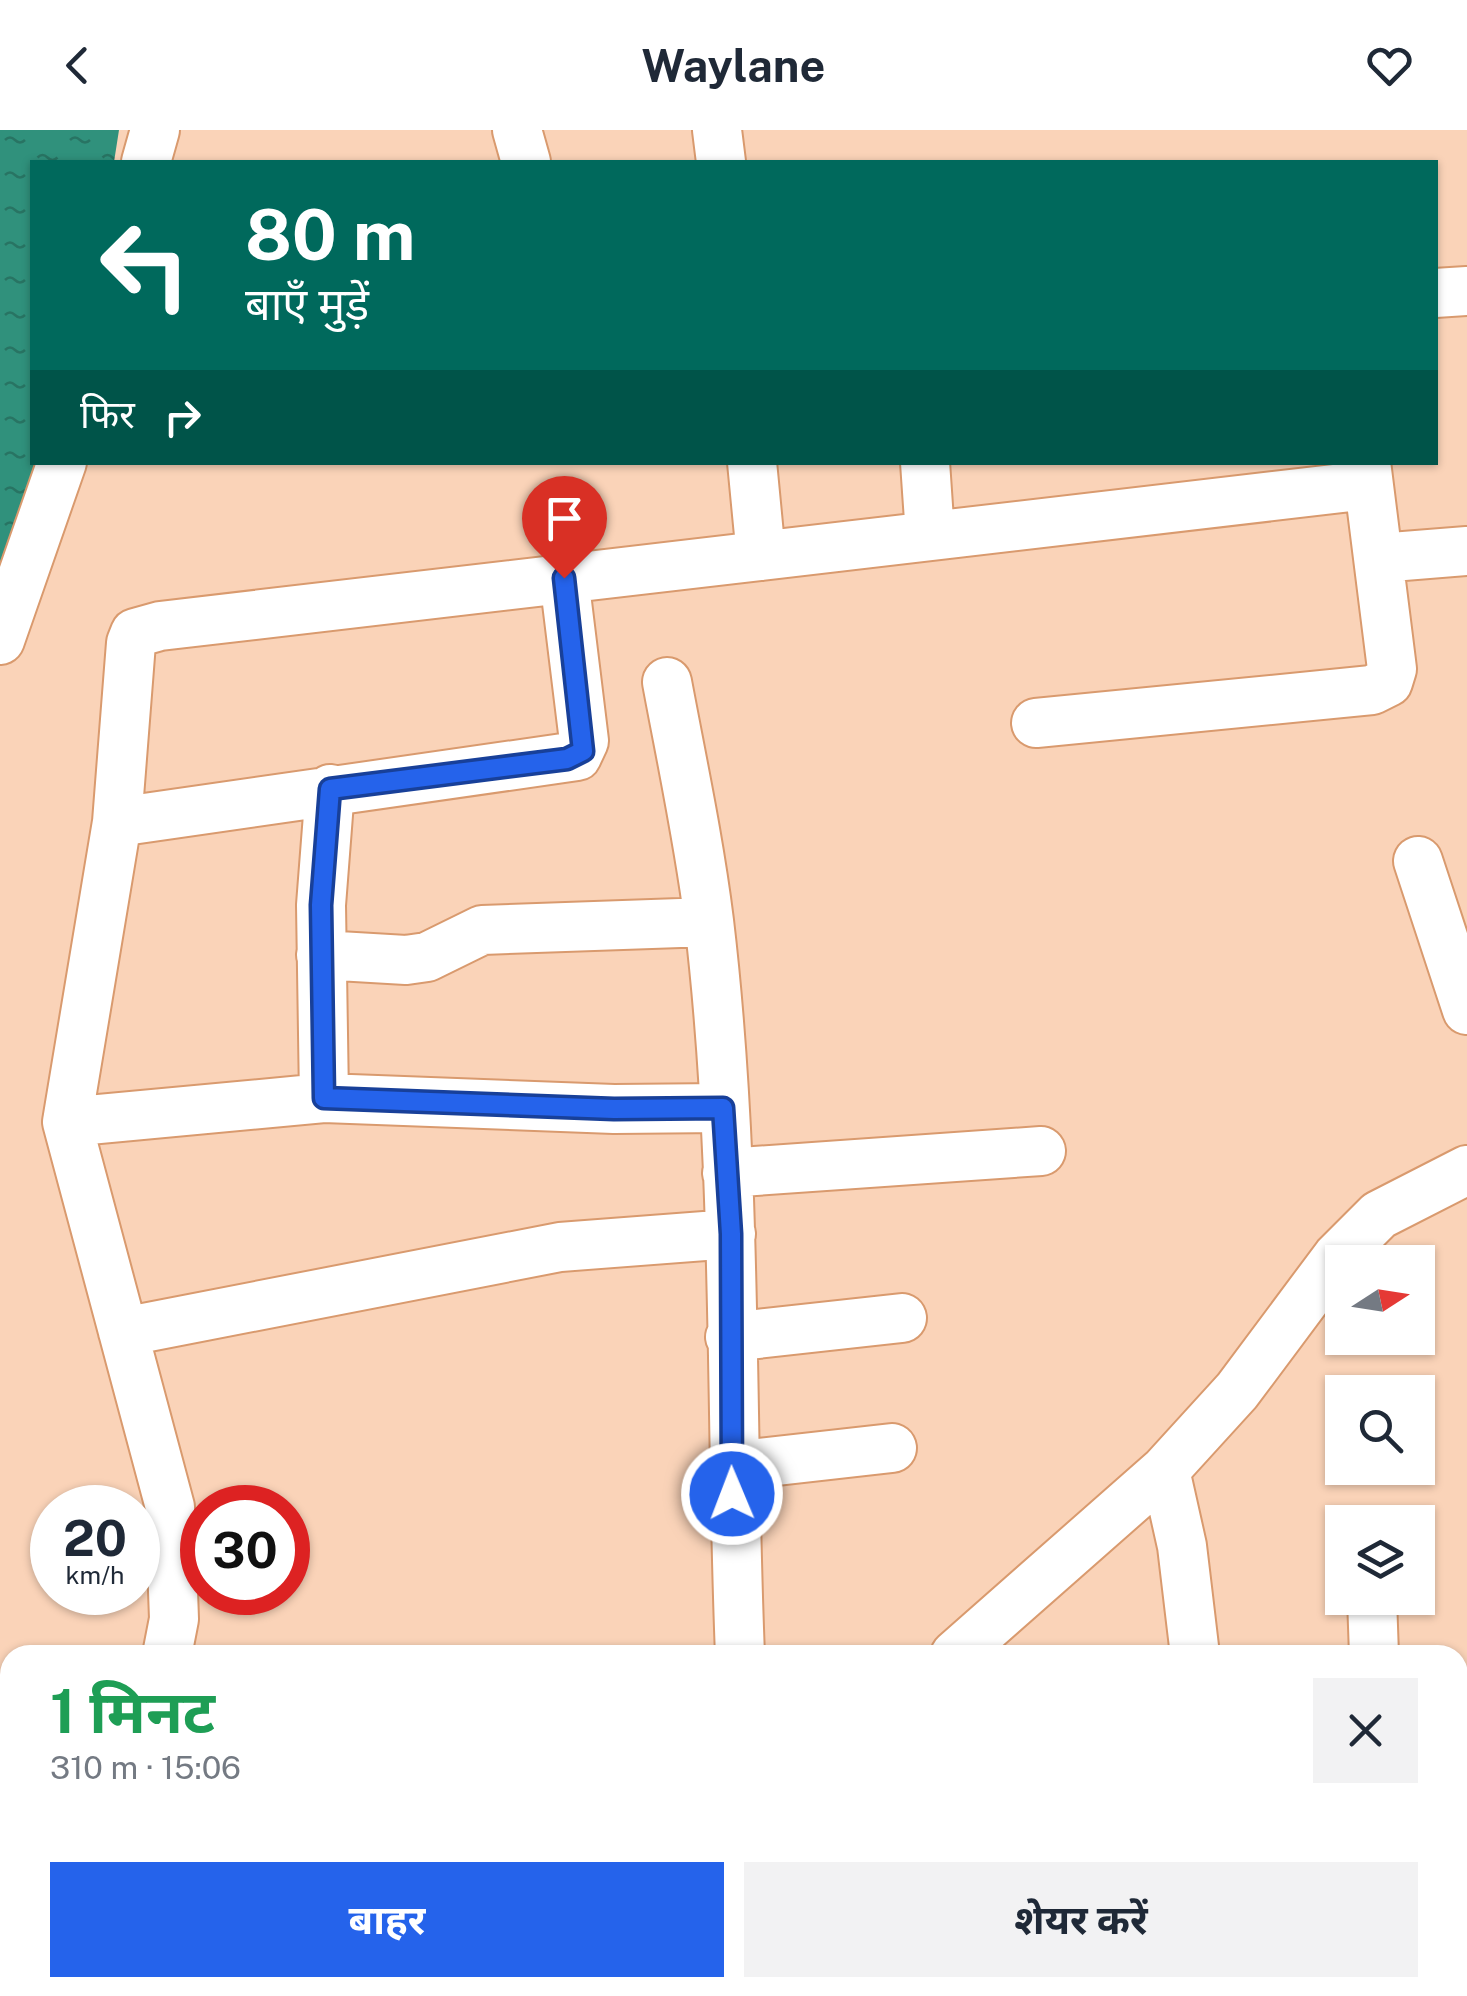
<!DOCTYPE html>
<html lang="hi">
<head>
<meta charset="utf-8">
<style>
  body { margin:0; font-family:"Public Sans","Noto Sans Devanagari",sans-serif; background:#f2f2f3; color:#1f2937; height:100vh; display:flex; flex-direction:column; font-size:38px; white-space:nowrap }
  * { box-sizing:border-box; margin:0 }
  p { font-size:32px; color:#747a83 }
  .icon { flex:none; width:55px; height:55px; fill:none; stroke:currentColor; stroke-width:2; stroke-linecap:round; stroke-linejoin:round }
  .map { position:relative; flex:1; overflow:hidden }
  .drawer { position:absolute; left:0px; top:1515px; width:1468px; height:352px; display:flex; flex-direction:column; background:#fff; border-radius:30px 30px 0 0; box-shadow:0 2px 8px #0004 }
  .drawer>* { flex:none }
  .hud { position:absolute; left:30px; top:30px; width:1408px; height:305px; border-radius:0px; box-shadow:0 2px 8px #0004; background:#00695c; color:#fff; overflow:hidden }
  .needle { width:65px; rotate:78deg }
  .buttons { position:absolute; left:1325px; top:1115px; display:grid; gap:20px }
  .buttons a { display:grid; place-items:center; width:110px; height:110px; border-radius:0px; background:#fff; box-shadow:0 2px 8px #0004; font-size:50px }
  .speed { position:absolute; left:30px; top:1355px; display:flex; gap:20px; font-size:50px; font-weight:700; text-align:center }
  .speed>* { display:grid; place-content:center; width:130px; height:130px; border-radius:50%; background:#fff; box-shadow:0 2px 8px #0004; line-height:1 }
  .speed small { font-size:25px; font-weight:400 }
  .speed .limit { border:15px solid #d22; background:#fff; color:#111 }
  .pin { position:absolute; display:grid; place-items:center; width:85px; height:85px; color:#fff; margin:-102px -42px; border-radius:50% 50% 50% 0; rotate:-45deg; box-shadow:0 0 10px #0007 }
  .pin .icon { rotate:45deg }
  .me { position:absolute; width:110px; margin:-55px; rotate:359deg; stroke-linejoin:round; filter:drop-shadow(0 0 8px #0008) }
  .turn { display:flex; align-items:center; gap:35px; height:210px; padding:0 50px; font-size:45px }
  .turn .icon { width:130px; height:130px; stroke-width:2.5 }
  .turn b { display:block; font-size:70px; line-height:85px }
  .then { display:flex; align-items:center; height:95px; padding:0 50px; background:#0003; gap:20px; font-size:38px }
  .round { display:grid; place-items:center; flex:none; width:105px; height:105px; border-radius:0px; background:#f2f2f3 }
  .headline { display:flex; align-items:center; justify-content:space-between; height:170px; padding:0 50px }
  h1 { font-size:60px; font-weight:700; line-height:75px; color:#1e9e55 }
  .primary-button { display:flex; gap:20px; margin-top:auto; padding:20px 50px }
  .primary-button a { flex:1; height:115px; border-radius:0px; background:#2563eb; color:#fff; font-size:40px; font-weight:700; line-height:115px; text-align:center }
  .primary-button a+a { background:#f2f2f3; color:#1f2937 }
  header { display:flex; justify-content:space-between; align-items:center; height:130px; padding:0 50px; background:#fff; font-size:45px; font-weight:700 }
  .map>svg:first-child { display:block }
</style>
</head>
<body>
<header><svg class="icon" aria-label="back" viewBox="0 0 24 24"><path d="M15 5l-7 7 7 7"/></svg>Waylane<svg class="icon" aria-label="heart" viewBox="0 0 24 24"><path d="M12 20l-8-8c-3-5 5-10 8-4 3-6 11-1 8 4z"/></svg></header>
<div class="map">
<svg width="1467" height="1866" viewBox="0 0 1467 1866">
  <defs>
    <pattern id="water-ripples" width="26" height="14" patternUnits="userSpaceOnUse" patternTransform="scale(2.5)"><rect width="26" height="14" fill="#30917c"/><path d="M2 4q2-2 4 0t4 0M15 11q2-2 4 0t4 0" fill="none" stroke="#287463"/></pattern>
  </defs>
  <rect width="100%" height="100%" fill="#fad3b8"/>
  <path fill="url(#water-ripples)" d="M0 0H119L114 32H32V332L46 333 0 464Z"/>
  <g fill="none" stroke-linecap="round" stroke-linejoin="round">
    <g stroke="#d99a6e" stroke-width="52">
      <path id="minor" d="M517 0 526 32
        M717 0 721 32
        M146 32 155 0
        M1435 163 1467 161
        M752 332 761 426
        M925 332 930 405
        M1379 428 1467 421
        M0 510 62 332
        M667 552C682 632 699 711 709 791 738 1034 730 1281 740 1525
        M1036 593 1372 560 1388 552 1392 539 1366 332
        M117 692 577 626 584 611 564 448
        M1418 731 1467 880
        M321 825 406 830 427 827 482 800 709 792
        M324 968 321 775 330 659
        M67 992 324 968 614 979 723 978
        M727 1043 1041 1021
        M123 1202 560 1117 731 1104
        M730 1207 902 1188
        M732 1336 892 1318
        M1165 1340 1182 1416 1195 1525
        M1372 1468 1374 1525
        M167 1525 174 1489 170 1377 67 992 117 692 131 513 135 503 160 496 1368 355
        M955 1525 1165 1340 1237 1261 1337 1127 1379 1085 1467 1040
        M1458 1641 1467 1642
        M796 1858V1866
        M994 1858 995 1866
        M1229 1858V1866
        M1385 1858 1386 1866
        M146 1866 149 1858
        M564 1866 574 1858"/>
    </g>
    <path stroke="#876958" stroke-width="6" stroke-dasharray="8 8" stroke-linecap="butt" d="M0 1670 10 1669"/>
    <use href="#minor" stroke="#fff" stroke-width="48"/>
  </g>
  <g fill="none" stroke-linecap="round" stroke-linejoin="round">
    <g stroke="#184099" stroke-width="25">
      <path id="route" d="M564 448 583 621 567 629 330 659 321 775 324 968 614 979 723 978 731 1104 732 1364"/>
    </g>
    <use href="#route" stroke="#2563eb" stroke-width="18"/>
  </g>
</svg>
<div class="buttons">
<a><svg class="needle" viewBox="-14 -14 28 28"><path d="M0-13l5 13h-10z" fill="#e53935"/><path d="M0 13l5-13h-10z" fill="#747a83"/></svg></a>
<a><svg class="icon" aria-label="search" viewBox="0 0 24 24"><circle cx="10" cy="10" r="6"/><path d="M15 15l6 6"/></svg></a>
<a><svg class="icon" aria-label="layers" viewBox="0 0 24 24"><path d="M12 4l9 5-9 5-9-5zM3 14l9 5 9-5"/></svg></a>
</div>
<div class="speed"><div>20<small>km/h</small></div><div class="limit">30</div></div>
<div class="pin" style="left:564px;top:448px;background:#d93025"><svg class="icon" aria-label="arrive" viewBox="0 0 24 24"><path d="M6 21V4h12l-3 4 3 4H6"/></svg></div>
<svg class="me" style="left:732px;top:1364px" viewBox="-20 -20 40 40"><circle r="17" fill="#2563eb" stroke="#fff" stroke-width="3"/><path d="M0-11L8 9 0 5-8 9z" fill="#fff"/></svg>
<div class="hud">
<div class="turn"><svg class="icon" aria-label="left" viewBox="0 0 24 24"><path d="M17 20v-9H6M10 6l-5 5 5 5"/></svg><div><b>80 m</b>बाएँ मुड़ें</div></div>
<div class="then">फिर<svg class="icon" aria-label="right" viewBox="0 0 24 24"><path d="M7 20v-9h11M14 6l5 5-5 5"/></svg></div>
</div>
<section class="drawer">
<div class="headline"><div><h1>1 मिनट</h1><p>310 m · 15:06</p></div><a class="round"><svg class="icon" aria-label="close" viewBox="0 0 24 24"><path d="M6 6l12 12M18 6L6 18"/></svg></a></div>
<div class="primary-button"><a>बाहर</a><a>शेयर करें</a></div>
</section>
</div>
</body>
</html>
